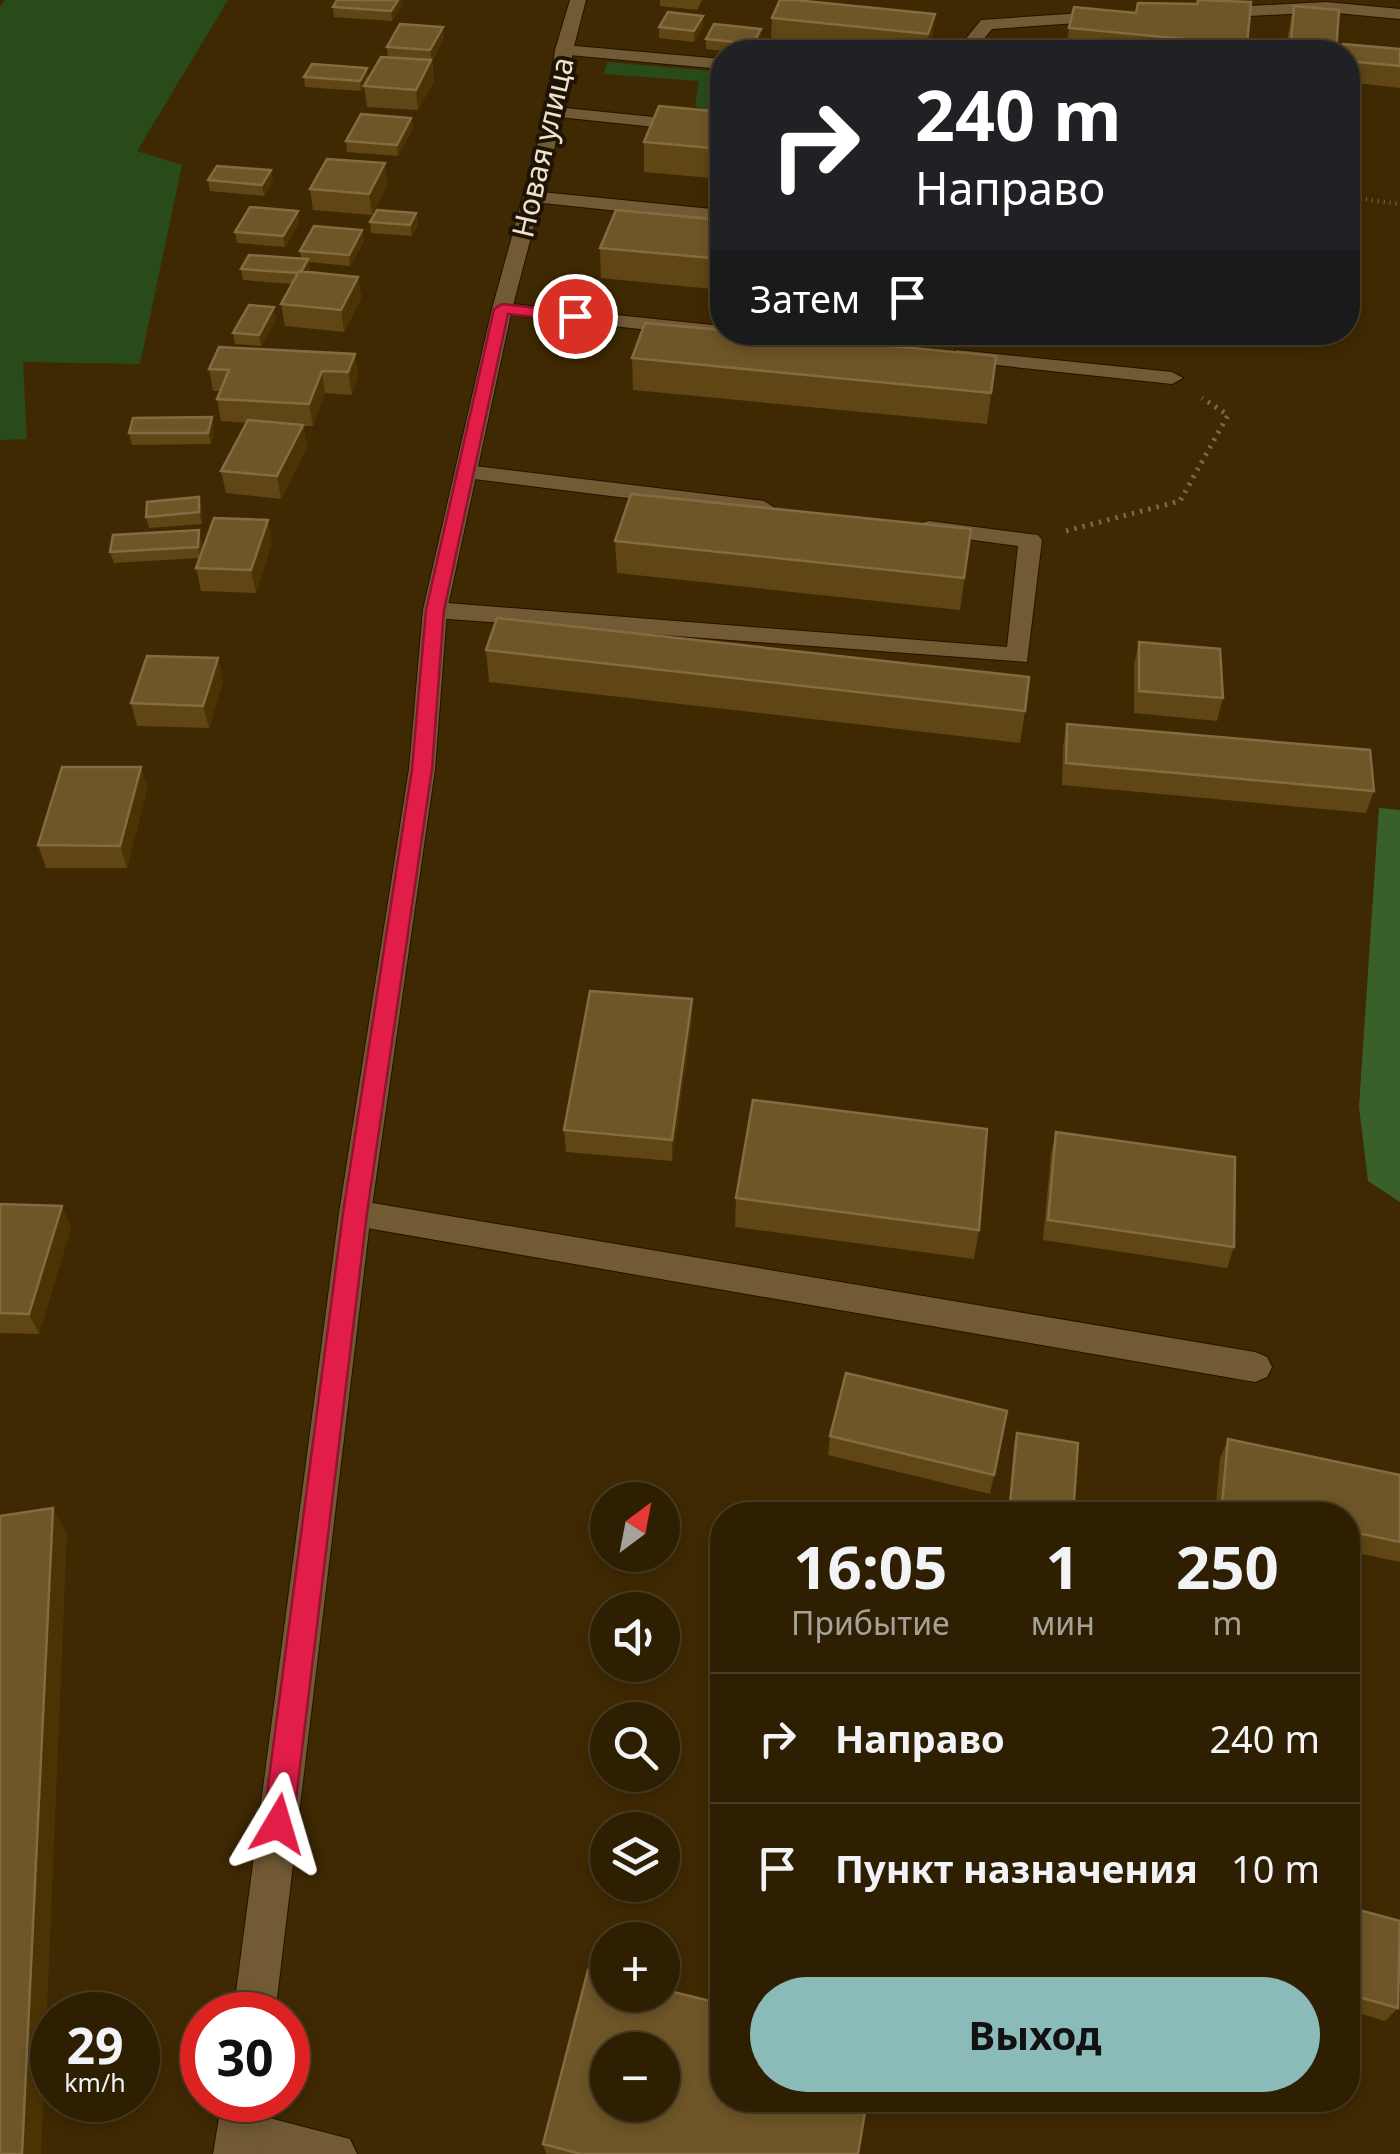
<!DOCTYPE html>
<html lang="ru">
<head>
<meta charset="utf-8">
<style>
  body { margin:0; font-family:"Noto Sans",sans-serif; background:#3b2c11; color:#f1f3f6; height:100vh; display:flex; flex-direction:column; font-size:38px; white-space:nowrap }
  * { box-sizing:border-box; margin:0 }
  p { font-size:32px; color:#a7a299 }
  .icon { flex:none; width:55px; height:55px; fill:none; stroke:currentColor; stroke-width:2; stroke-linecap:round; stroke-linejoin:round }
  .map { position:relative; flex:1; overflow:hidden }
  .side { position:absolute; left:710px; top:1502px; width:650px; height:610px; display:flex; flex-direction:column; background:#2f1f02; border-radius:40px; box-shadow:0 5px 15px #0003,0 0 0 2px #4a3d24 }
  .side>* { flex:none }
  .hud { position:absolute; left:710px; top:40px; width:650px; height:305px; border-radius:40px; box-shadow:0 5px 15px #0003,0 0 0 2px #4a3d24; background:#202124; color:#fff; overflow:hidden }
  .needle { width:65px; rotate:32deg }
  .tools { position:absolute; left:590px; top:1482px; display:grid; gap:20px }
  .tools a { display:grid; place-items:center; width:90px; height:90px; border-radius:50%; background:#2f1f02; box-shadow:0 5px 15px #0003,0 0 0 2px #4a3d24; font-size:50px }
  .speed { position:absolute; left:30px; top:1992px; display:flex; gap:20px; font-size:50px; font-weight:700; text-align:center }
  .speed>* { display:grid; place-content:center; width:130px; height:130px; border-radius:50%; background:#2f1f02; box-shadow:0 5px 15px #0003,0 0 0 2px #4a3d24; line-height:1 }
  .speed small { font-size:25px; font-weight:400 }
  .speed .limit { border:15px solid #d22; background:#fff; color:#111 }
  .pin { position:absolute; display:grid; place-items:center; width:85px; height:85px; color:#fff; margin:-42px; border:5px solid #fff; border-radius:50%; box-shadow:0 2px 10px #0007 }
  .me { position:absolute; width:110px; margin:-55px; rotate:7deg; stroke-linejoin:round; filter:drop-shadow(0 0 8px #0008) }
  .turn { display:flex; align-items:center; gap:35px; height:210px; padding:0 40px; font-size:45px }
  .turn .icon { width:130px; height:130px; stroke-width:2.5 }
  .turn b { display:block; font-size:70px; line-height:85px }
  .then { display:flex; align-items:center; height:95px; padding:0 40px; background:#0003; gap:20px; font-size:38px }
  .eta { display:flex; justify-content:space-evenly; align-items:center; height:170px; text-align:center }
  .eta b { font-size:60px; font-weight:700; line-height:70px }
  .action { display:flex; gap:20px; margin-top:auto; padding:20px 40px }
  .action a { flex:1; height:115px; border-radius:60px; background:#8bbbb9; color:#111; font-size:40px; font-weight:700; line-height:115px; text-align:center }
  ul { padding:0; list-style:none }
  li { display:flex; align-items:center; gap:30px; height:130px; padding:0 40px; border-top:2px solid #4a3d24 }
  li div { flex:1 }
  li b { display:block; font-size:38px }
  li em { font-style:normal }
  .map>svg:first-child { display:block }
</style>
</head>
<body>
<div class="map">
<svg width="1400" height="2154" viewBox="0 0 1400 2154">
  <rect width="100%" height="100%" fill="#3f2902"/>
  <path fill="#294b1a" d="M5 0H228L137 151 182 165 140 364 23 362 27 439 0 440V7Z
    M607 62 722 72V118L695 106 699 81 604 74Z"/>
  <path fill="#3a602a" d="M1379 808 1400 810V1202L1368 1181 1359 1107Z"/>
  <g fill="none" stroke-linecap="round" stroke-linejoin="round">
    <g stroke="#221300" stroke-width="2">
      <path id="lane" d="M1326 2 1400 9V19L1326 12 1212 18 1204 13 1212 8Z
        M1112 11 1118 12V20L992 29 973 52H955L981 20Z
        M564 45 722 59V69L558 54V46Z
        M555 107 722 124V134L549 116 546 112Z
        M531 191 722 210V222L524 201V193Z
        M502 303 722 326V332H732L722 338 495 313 492 309 495 305Z
        M957 350 1172 372 1183 378 1172 384 950 360 946 356Z
        M466 465 764 501 775 508 764 515 458 477 455 472Z
        M929 521 1038 535 1042 540 1027 662 435 618 423 610 435 602 1007 647 1018 546 921 533 917 528 921 523Z
        M355 1200 1255 1352 1267 1357 1272 1367 1267 1377 1255 1382 355 1226 344 1222 339 1213 344 1204Z
        M239 2110 350 2139 357 2154H239L224 2147 217 2132 224 2117Z"/>
    </g>
    <g stroke="#221300" stroke-width="2">
      <path id="street" d="M570 0H586L573 50 564 112 512 309 447 610 435 769 371 1213 275 2015H233L339 1213 409 769 423 610 492 309 546 112 555 50Z
        M222 2100H264L257 2154H213Z"/>
    </g>
    <path stroke="#7b6847" stroke-width="4" stroke-dasharray="1 5" stroke-linecap="butt" d="M1348 197 1400 204"/>
    <path stroke="#7b6847" stroke-width="5" stroke-dasharray="2.5 6" stroke-linecap="butt" d="M1066 531 1180 501 1228 415 1202 398"/>
    <use href="#lane" fill="#725a35" fill-rule="evenodd"/>
    <use href="#street" fill="#725a35" fill-rule="evenodd"/>
  </g>
  <path fill="#604614" d="M660 0H702L697 10 660 6Z
    M403 4 392 21 334 17 333 7Z
    M1294 6 1336 52H1286L1288 35Z
    M1136 13 1247 45 1245 52H1066L1069 28Z
    M772 18 933 34 927 52H910L771 39Z
    M703 26 694 42 659 38V27Z
    M444 37 432 61 434 81 418 110 367 107 364 86 361 91 305 87 304 77 369 78 388 57 387 47Z
    M706 39 761 40 754 52H732L706 49Z
    M1343 44 1400 49V88L1348 82V52H1341Z
    M722 112V179L644 172V142Z
    M411 118 413 128 398 156 347 152 346 141Z
    M208 180 273 181 264 196 210 191Z
    M388 184 372 215 313 210 310 189Z
    M416 213 418 224 412 236 371 233 370 222Z
    M722 220V290L601 278 600 248Z
    M299 222 285 247 237 243 235 232Z
    M362 230 364 241 350 266 309 262V272L358 277 361 298 344 332 285 326 281 304 292 284 243 280 241 269 301 259 300 251Z
    M274 307 276 319 261 346 235 344 233 333Z
    M355 354 358 376 352 395 325 393 313 426H303L307 447 281 499 226 493 221 471 247 423 221 421 217 399 220 391H213L209 369Z
    M996 356 987 424 633 390 632 358Z
    M214 429 211 444 132 445 129 433Z
    M199 497 202 509V524L149 528 146 517Z
    M971 529 960 610 617 573 615 541Z
    M202 542 201 553 272 542 256 593 201 591 196 568 199 558 114 563 110 552Z
    M1139 642 1223 698 1217 721 1134 713V664Z
    M486 650 1025 711 1020 743 489 682Z
    M223 681 209 728 137 726 131 703Z
    M1067 724 1374 791 1366 813 1062 785 1063 746Z
    M141 767 147 789 127 868H46L38 845Z
    M692 999V1021L672 1161 566 1152 564 1130Z
    M1056 1132 1234 1247 1227 1268 1043 1240 1051 1153Z
    M736 1198 979 1230 974 1259 735 1227Z
    M0 1204 71 1227 39 1334 0 1333Z
    M1017 1433 1073 1515H1008L1014 1443Z
    M830 1436 994 1475 990 1494 828 1455Z
    M1228 1439 1400 1475V1562L1348 1551V1515H1215L1220 1458Z
    M1348 1907 1398 2008 1385 2021 1348 2010Z
    M543 2144 858 2154H546Z"/>
  <path fill="#4c3304" d="M398 0H402L403 4 392 21 391 11Z
    M935 14 933 34 927 52 928 34Z
    M703 16V26L694 42V31Z
    M443 27 444 37 432 61 430 50Z
    M761 29V40L753 52V44Z
    M431 60 434 81 418 110 416 90Z
    M367 68 369 78 361 91 360 81Z
    M411 118 413 128 398 156 397 145Z
    M385 163 388 184 372 215 369 194Z
    M271 170 273 181 264 196 262 185Z
    M298 211 299 222 285 247 283 236Z
    M416 213 418 224 412 236 410 225Z
    M362 230 364 241 350 266 349 255Z
    M308 259 310 271 302 285 300 274Z
    M358 277 361 298 344 332 341 310Z
    M274 307 276 319 261 346 259 335Z
    M355 354 358 376 352 395 348 372Z
    M322 371 325 393 313 426 309 404Z
    M212 417 214 429 211 444 208 433Z
    M303 425 307 447 281 499 277 476Z
    M199 497 202 509V524L199 512Z
    M268 520 272 542 256 593 251 570Z
    M199 530 202 542 200 558 198 547Z
    M218 658 223 681 209 728 203 706Z
    M141 767 147 789 127 868 120 846Z
    M692 999V1021L672 1161V1140Z
    M62 1206 71 1227 39 1334 29 1314Z
    M53 1508 67 1534 41 2154H22Z"/>
  <path fill="#6f5628" stroke="#836c42" stroke-width="2.5" fill-rule="evenodd" d="M337 0H398L391 11 333 7Z
    M780 0H795L935 14 928 34 772 18Z
    M1198 0 1251 2 1247 45 1069 28 1074 7 1136 13 1138 3 1197 4Z
    M1294 6 1339 10 1336 52H1290Z
    M668 12 703 16 694 31 659 27Z
    M400 24 443 27 430 50 387 47Z
    M714 24 761 29 753 44 706 39Z
    M1343 44 1400 49V66L1348 61V52H1342Z
    M381 57 431 60 416 90 364 86Z
    M312 64 367 68 360 81 304 77Z
    M659 106 722 112V149L644 142Z
    M361 114 411 118 397 145 346 141Z
    M327 159 385 163 369 194 310 189Z
    M217 166 271 170 262 185 208 180Z
    M250 207 298 211 283 236 235 232Z
    M377 210 416 213 410 225 370 222Z
    M616 210 722 220V259L600 248Z
    M314 226 362 230 349 255 300 251Z
    M249 255 308 259 301 272 299 271 298 273 241 269Z
    M299 271 358 277 341 310 281 304Z
    M249 305 274 307 259 335 233 333Z
    M645 323 722 330V332H746L996 356 991 393 632 358Z
    M219 347 355 354 348 372 322 371 309 404 217 399 229 370 209 369Z
    M212 417 208 433H129L133 418Z
    M248 420 303 425 277 476 221 471Z
    M631 494 971 529 964 578 615 541Z
    M199 497V512L146 517 147 502Z
    M214 518 268 520 251 570 196 568Z
    M199 530 198 547 110 552 113 535Z
    M497 618 1029 677 1025 711 486 650Z
    M1139 642 1220 649 1223 698 1139 691Z
    M147 656 218 658 203 706 131 703Z
    M1067 724 1370 750 1374 791 1066 763Z
    M62 767H141L120 846 38 845Z
    M590 991 692 999 672 1140 564 1130Z
    M753 1100 987 1129 979 1230 736 1198Z
    M1056 1132 1235 1157 1234 1247 1048 1220Z
    M0 1204 62 1206 29 1314 0 1313Z
    M846 1373 1007 1411 994 1475 830 1436Z
    M1017 1433 1078 1443 1073 1515H1009Z
    M1228 1439 1400 1475V1542L1348 1531V1515H1272L1222 1505Z
    M53 1508 22 2154H0V1516Z
    M1348 1907 1400 1921 1398 2008 1348 1994Z
    M588 1970 608 1975V1995H662V1989L722 2004V2100H867L858 2154H581L543 2144ZM608 2050H662V2105H608Z"/>
  <path fill="#e11d48" stroke="#92132f" stroke-width="2.5" d="M502 304 575 312 583 316 575 321 508 314 444 610 432 769 367 1213 293 1824 289 1835 278 1839 268 1835 263 1824 343 1213 412 769 426 610 494 309Z"/>
  <g text-anchor="middle" dominant-baseline="central" stroke-width="8" stroke-linejoin="round" paint-order="stroke">
    <g font-size="30" fill="#efe1cd" stroke="#1e1406">
      <text transform="translate(542 147) rotate(-77)">Новая улица</text>
    </g>
  </g>
</svg>
<div class="tools">
<a><svg class="needle" viewBox="-14 -14 28 28"><path d="M0-13l5 13h-10z" fill="#e53935"/><path d="M0 13l5-13h-10z" fill="#a7a299"/></svg></a>
<a><svg class="icon" aria-label="sound" viewBox="0 0 24 24"><path d="M4 9h4l5-4v14l-5-4H4zM17 9q2 3 0 6"/></svg></a>
<a><svg class="icon" aria-label="search" viewBox="0 0 24 24"><circle cx="10" cy="10" r="6"/><path d="M15 15l6 6"/></svg></a>
<a><svg class="icon" aria-label="layers" viewBox="0 0 24 24"><path d="M12 4l9 5-9 5-9-5zM3 14l9 5 9-5"/></svg></a>
<a>+</a>
<a>−</a>
</div>
<div class="speed"><div>29<small>km/h</small></div><div class="limit">30</div></div>
<div class="pin" style="left:575px;top:316px;background:#d93025"><svg class="icon" aria-label="arrive" viewBox="0 0 24 24"><path d="M6 21V4h12l-3 4 3 4H6"/></svg></div>
<svg class="me" style="left:278px;top:1824px" viewBox="-20 -20 40 40"><path d="M0-17L14 15 0 8-14 15z" fill="#e11d48" stroke="#fff" stroke-width="4"/></svg>
<div class="hud">
<div class="turn"><svg class="icon" aria-label="right" viewBox="0 0 24 24"><path d="M7 20v-9h11M14 6l5 5-5 5"/></svg><div><b>240 m</b>Направо</div></div>
<div class="then">Затем<svg class="icon" aria-label="arrive" viewBox="0 0 24 24"><path d="M6 21V4h12l-3 4 3 4H6"/></svg></div>
</div>
<section class="side">
<div class="eta">
<div><b>16:05</b><p>Прибытие</p></div>
<div><b>1</b><p>мин</p></div>
<div><b>250</b><p>m</p></div>
</div>
<ul>
<li><svg class="icon" aria-label="right" viewBox="0 0 24 24"><path d="M7 20v-9h11M14 6l5 5-5 5"/></svg><div><b>Направо</b></div><em>240 m</em></li>
<li><svg class="icon" aria-label="arrive" viewBox="0 0 24 24"><path d="M6 21V4h12l-3 4 3 4H6"/></svg><div><b>Пункт назначения</b></div><em>10 m</em></li>
</ul>
<div class="action"><a>Выход</a></div>
</section>
</div>
</body>
</html>
